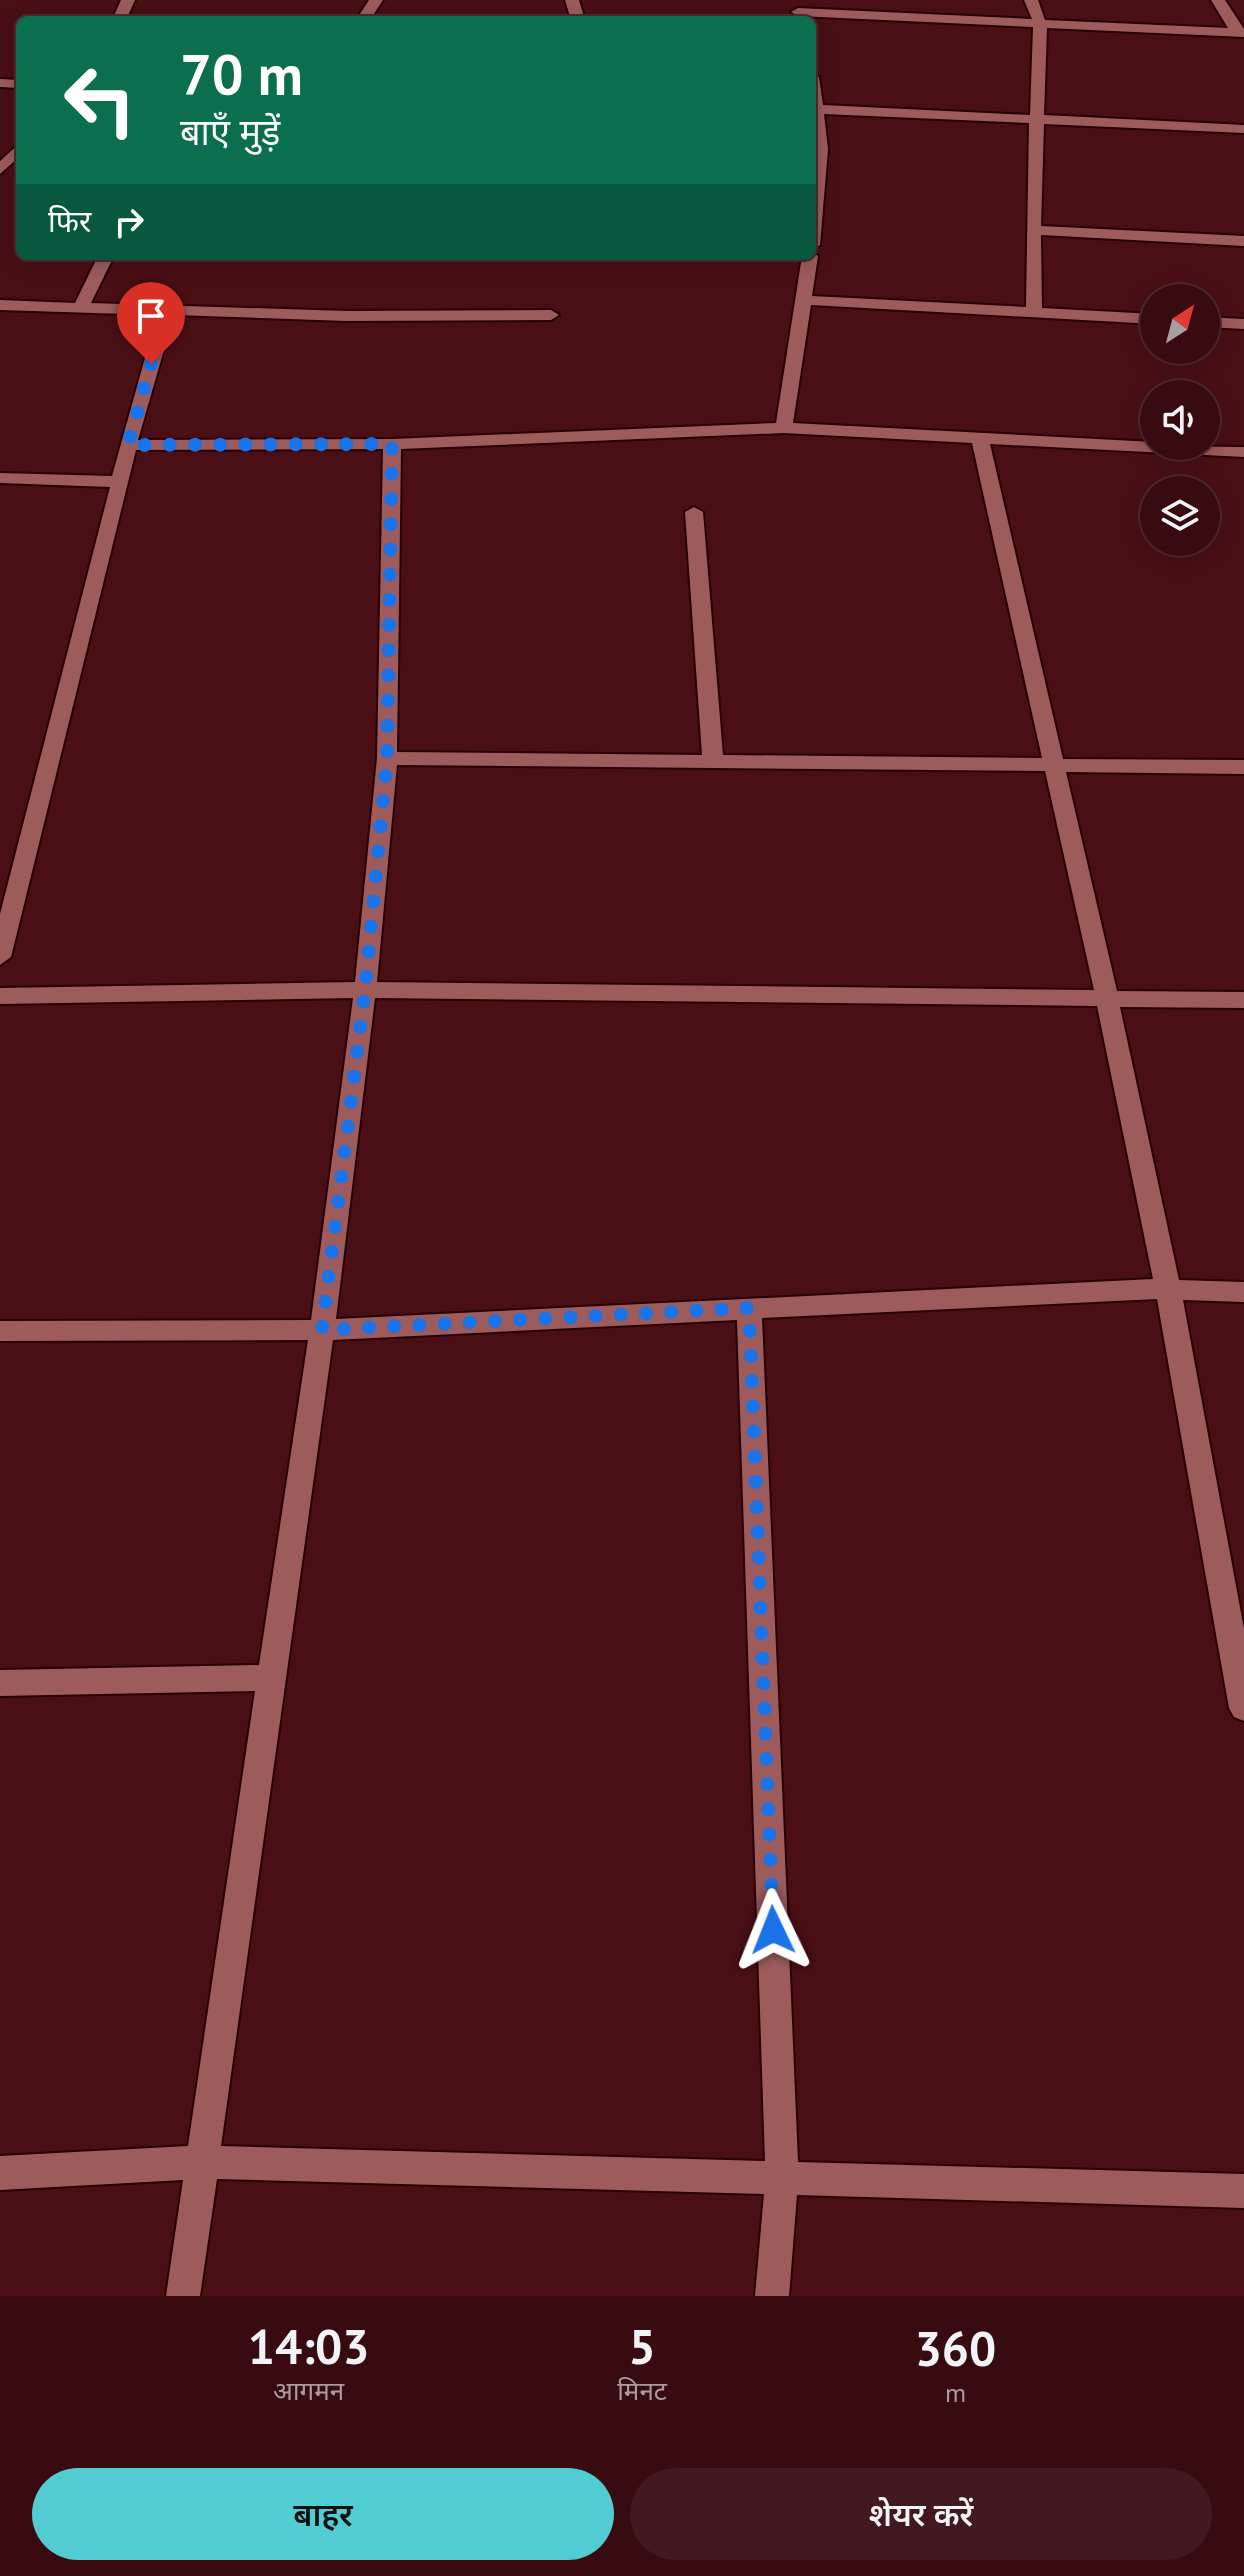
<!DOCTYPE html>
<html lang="hi">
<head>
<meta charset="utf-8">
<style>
  body { margin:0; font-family:"PT Sans","Noto Sans Devanagari",sans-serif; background:#42191e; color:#f1f3f6; height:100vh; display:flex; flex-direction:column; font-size:30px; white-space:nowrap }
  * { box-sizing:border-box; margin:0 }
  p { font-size:26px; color:#aa9b9f }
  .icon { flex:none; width:44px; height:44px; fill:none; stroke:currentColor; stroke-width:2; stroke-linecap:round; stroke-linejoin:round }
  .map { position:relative; height:2296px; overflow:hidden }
  .details { display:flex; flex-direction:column; background:#370b10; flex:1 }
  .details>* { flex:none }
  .hud { position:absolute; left:16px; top:16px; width:800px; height:244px; border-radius:12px; box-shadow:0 4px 20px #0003,0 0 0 2px #512b30; background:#0b6e4f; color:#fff; overflow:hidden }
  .needle { width:52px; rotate:36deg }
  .buttons { position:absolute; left:1140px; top:284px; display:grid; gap:16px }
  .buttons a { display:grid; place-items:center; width:80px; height:80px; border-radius:50%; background:#370b10; box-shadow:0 4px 20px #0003,0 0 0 2px #512b30; font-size:40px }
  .pin { position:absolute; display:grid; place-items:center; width:68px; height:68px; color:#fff; margin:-82px -34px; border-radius:50% 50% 50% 0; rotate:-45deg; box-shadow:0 0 8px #0007 }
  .pin .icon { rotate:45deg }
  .me { position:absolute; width:88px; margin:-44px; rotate:358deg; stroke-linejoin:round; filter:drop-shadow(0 0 6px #0008) }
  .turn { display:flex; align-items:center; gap:28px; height:168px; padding:0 32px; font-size:36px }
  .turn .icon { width:104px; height:104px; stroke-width:2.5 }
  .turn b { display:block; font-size:56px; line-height:68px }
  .then { display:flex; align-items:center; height:76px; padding:0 32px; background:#0003; gap:16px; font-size:30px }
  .eta { display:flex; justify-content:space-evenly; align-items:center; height:136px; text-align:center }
  .eta b { font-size:48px; font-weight:600; line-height:56px }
  .cta { display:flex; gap:16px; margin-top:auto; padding:16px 32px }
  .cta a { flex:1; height:92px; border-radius:48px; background:#51ccd2; color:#111; font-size:32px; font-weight:600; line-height:92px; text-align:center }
  .cta a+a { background:#42191e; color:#f1f3f6 }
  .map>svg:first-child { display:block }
</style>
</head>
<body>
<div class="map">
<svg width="1244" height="2296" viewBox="0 0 1244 2296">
  <rect width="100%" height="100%" fill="#490f15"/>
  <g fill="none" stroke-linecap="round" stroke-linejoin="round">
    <g stroke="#270004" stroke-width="4">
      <path id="minor" d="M121 0H135L126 20H112Z
        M369 0H383L370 20H356Z
        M565 0H579L585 20H571Z
        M1024 0H1038L1045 20 1228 28 1211 0H1225L1244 29V37L1047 28 1044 115 1244 125V133L1044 124 1041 226 1244 236V246L1041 235 1042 308 1154 314V324L811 305 793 423 1154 442V446L1244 447V457L990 444 1063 759 1244 760V774L1066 772 1117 991 1244 992V1008L1120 1007 1179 1280 1244 1282V1302L1183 1300 1244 1629V1721L1234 1717 1229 1708 1157 1299 762 1318 798 2162 1244 2174V2208L797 2195 789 2296H755L764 2194 217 2179 200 2296H166L183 2180 0 2190V2156L188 2146 255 1691 0 1696V1670L259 1665 308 1340 0 1341V1321L311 1320 353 998 0 1004V988L355 982 377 758 383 449 136 450 11 957 0 965V914L110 487 0 483V473L112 476 157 315 0 310V300L75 303 98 256H114L91 303 346 311 551 310 559 315 551 320 346 321 174 315 138 440 392 439 776 423 802 256H812V252L818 256 812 296 1026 307 1029 123 824 114 828 149 820 245 812 250V73L819 77 823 105 1030 115 1033 27 798 16 791 12 798 8 1032 19ZM784 433 972 443 1042 758 723 755 703 512 694 507 685 512 702 755 397 752 401 449ZM397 765 1045 771 1094 990 377 982ZM375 998 1097 1006 1153 1279 336 1319ZM737 1320 765 2161 221 2146 333 1340Z
        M0 79 20 80V88L0 87Z
        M20 143V156L0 174V161Z
        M1206 317 1244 319V329L1206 327Z"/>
    </g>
    <use href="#minor" fill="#9d5b5c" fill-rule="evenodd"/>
  </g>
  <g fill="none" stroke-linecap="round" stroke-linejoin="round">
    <path stroke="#1a73e8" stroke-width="14" stroke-dasharray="0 25.2" d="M151 364 128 445 392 444 387 758 365 990 322 1330 749 1308 773 1930"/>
  </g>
</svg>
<div class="buttons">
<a><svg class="needle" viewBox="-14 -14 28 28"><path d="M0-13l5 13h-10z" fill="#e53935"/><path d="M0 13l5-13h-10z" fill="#aa9b9f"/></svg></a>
<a><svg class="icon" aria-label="sound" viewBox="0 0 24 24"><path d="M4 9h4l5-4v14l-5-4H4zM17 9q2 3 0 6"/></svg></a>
<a><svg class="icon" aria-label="layers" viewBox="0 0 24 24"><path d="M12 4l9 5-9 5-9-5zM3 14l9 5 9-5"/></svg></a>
</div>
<div class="pin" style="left:151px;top:364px;background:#d93025"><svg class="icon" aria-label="arrive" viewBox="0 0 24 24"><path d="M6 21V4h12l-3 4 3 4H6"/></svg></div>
<svg class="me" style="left:773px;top:1930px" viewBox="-20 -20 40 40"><path d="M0-17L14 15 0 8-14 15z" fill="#1a73e8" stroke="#fff" stroke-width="4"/></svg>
<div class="hud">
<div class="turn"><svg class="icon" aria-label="left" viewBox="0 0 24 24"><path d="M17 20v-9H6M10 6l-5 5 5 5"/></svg><div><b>70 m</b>बाएँ मुड़ें</div></div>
<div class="then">फिर<svg class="icon" aria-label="right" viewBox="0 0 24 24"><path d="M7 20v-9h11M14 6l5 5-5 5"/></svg></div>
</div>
</div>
<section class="details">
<div class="eta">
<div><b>14:03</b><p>आगमन</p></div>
<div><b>5</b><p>मिनट</p></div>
<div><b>360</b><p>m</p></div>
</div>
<div class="cta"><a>बाहर</a><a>शेयर करें</a></div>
</section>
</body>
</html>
